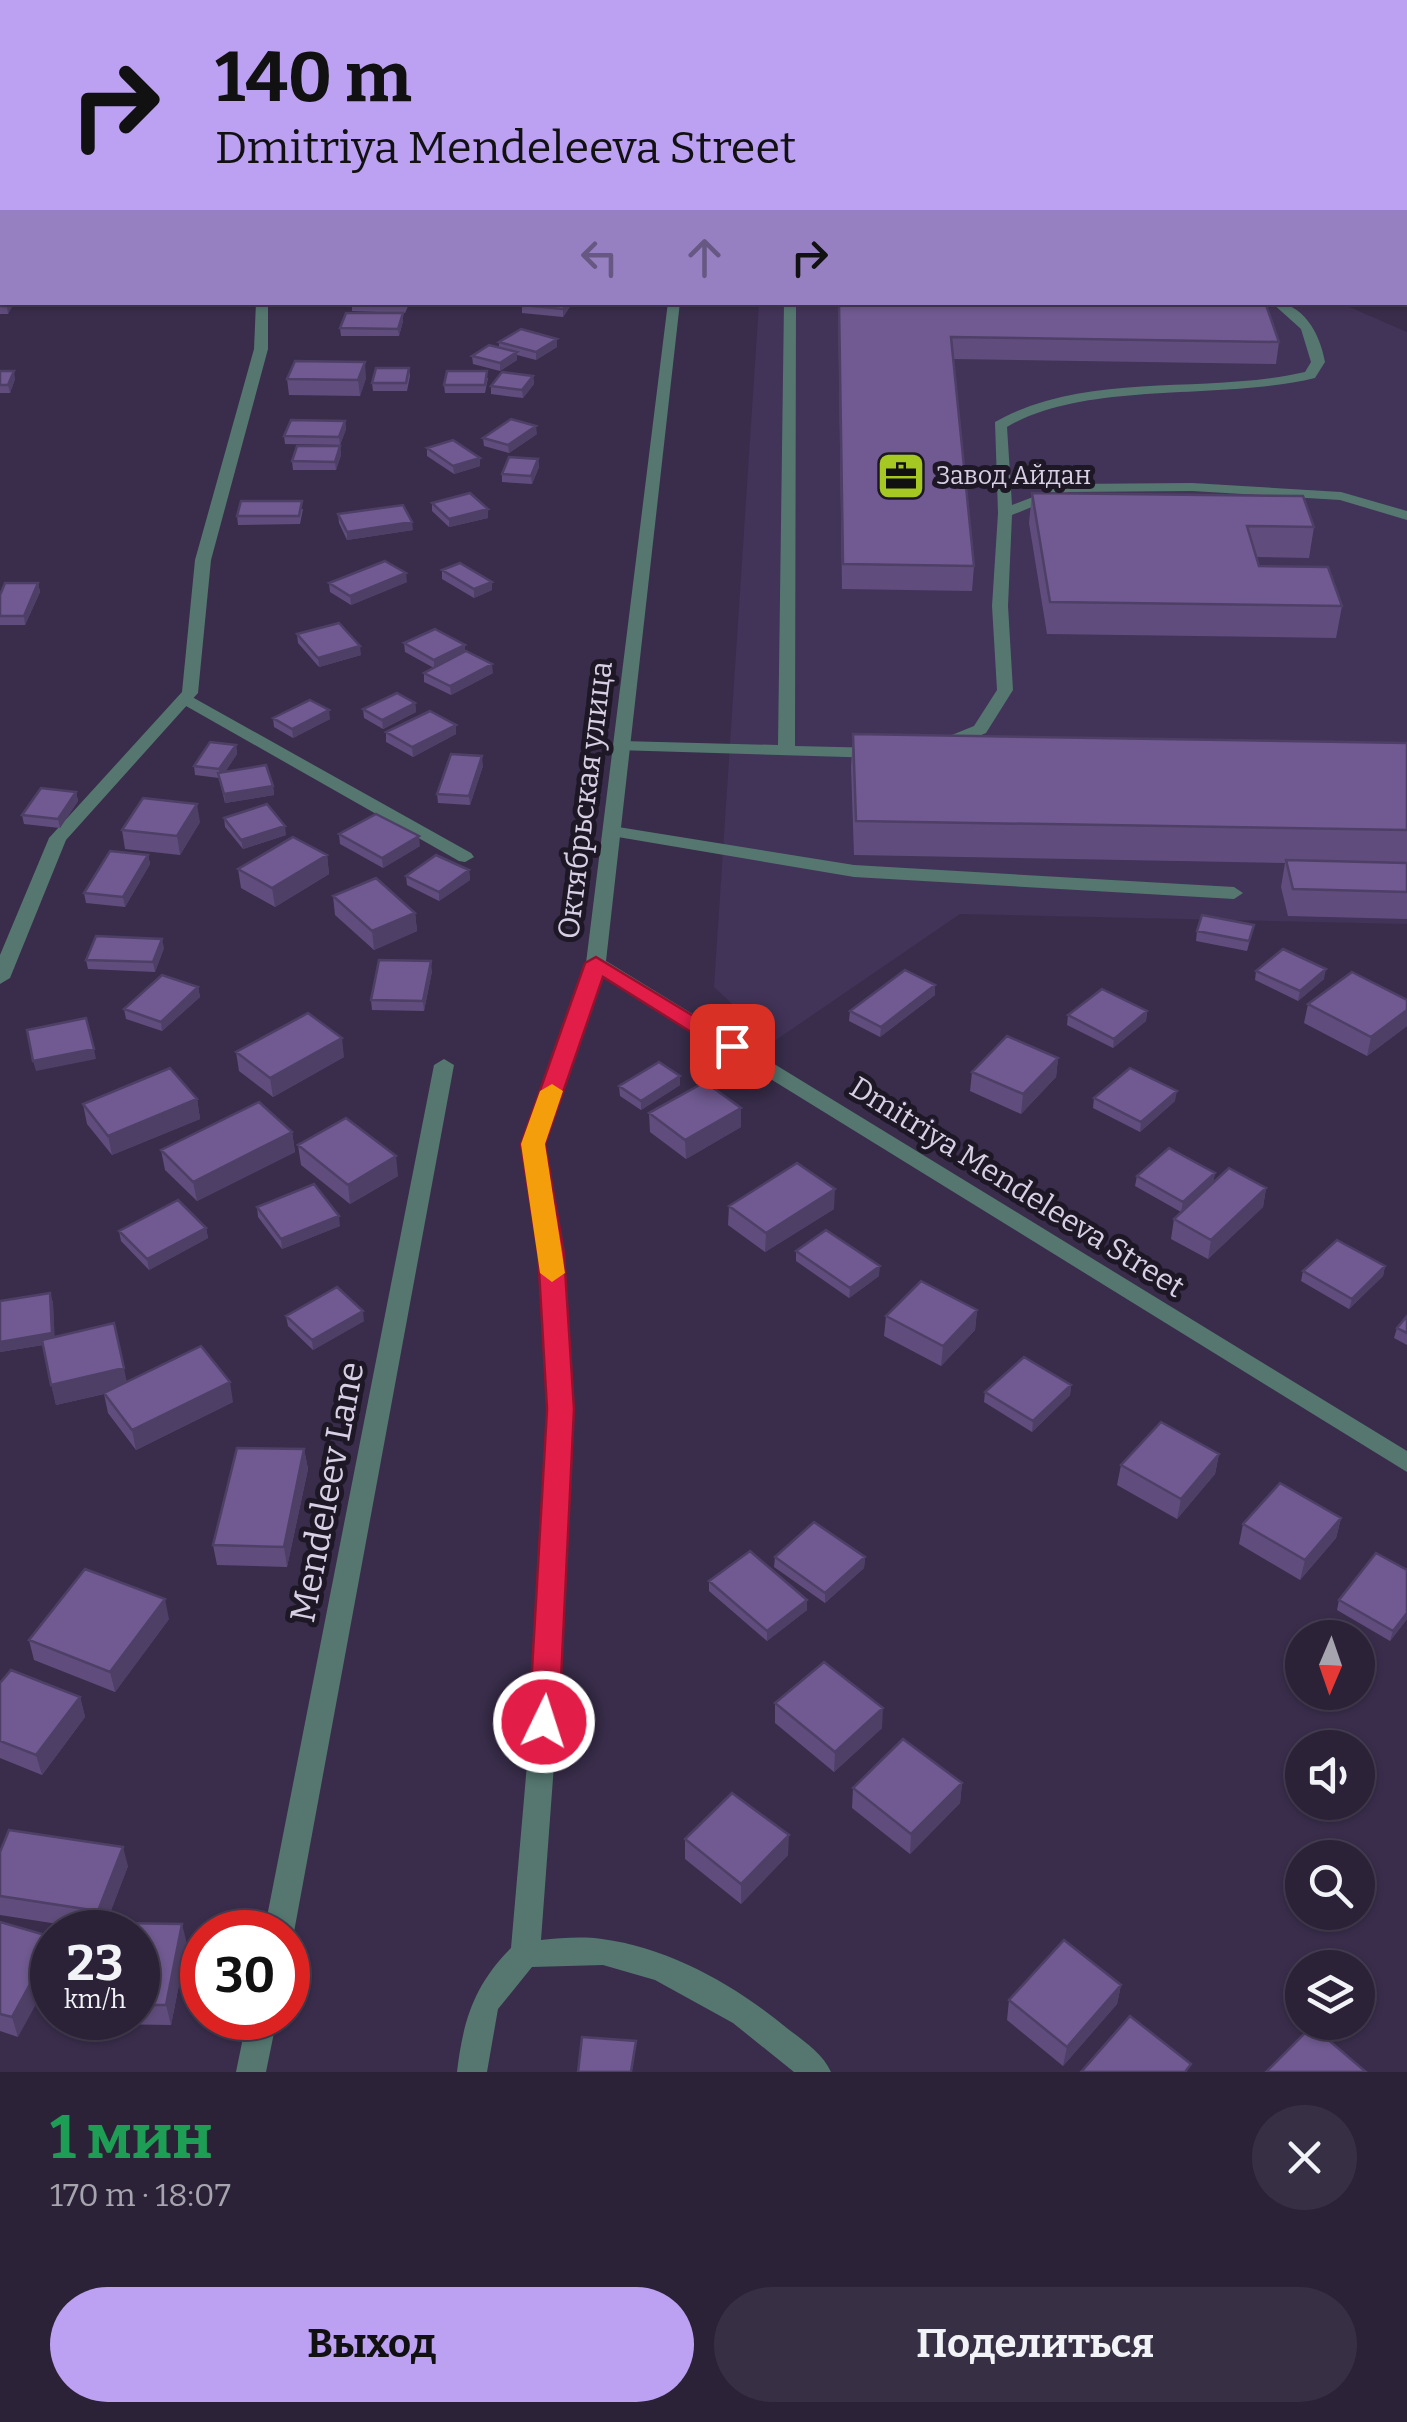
<!DOCTYPE html>
<html lang="ru">
<head>
<meta charset="utf-8">
<style>
  body { margin:0; font-family:Bitter,serif; background:#372f43; color:#f1f3f6; height:100vh; display:flex; flex-direction:column; font-size:38px; white-space:nowrap }
  * { box-sizing:border-box; margin:0 }
  p { font-size:32px; color:#a6a4ae }
  .icon { flex:none; width:55px; height:55px; fill:none; stroke:currentColor; stroke-width:2; stroke-linecap:round; stroke-linejoin:round }
  .map { position:relative; height:2072px; overflow:hidden }
  .side { display:flex; flex-direction:column; background:#2b2238; flex:1 }
  .side>* { flex:none }
  .top-card { position:absolute; left:0px; top:0px; width:1408px; height:305px; box-shadow:0 2px 8px #0004,0 0 0 2px #473f53; background:#bca0f2; color:#111; overflow:hidden }
  .needle { width:65px; rotate:182deg }
  .controls { position:absolute; left:1285px; top:1620px; display:grid; gap:20px }
  .controls a { display:grid; place-items:center; width:90px; height:90px; border-radius:50%; background:#2b2238; box-shadow:0 2px 8px #0004,0 0 0 2px #473f53; font-size:50px }
  .speed { position:absolute; left:30px; top:1910px; display:flex; gap:20px; font-size:50px; font-weight:700; text-align:center }
  .speed>* { display:grid; place-content:center; width:130px; height:130px; border-radius:50%; background:#2b2238; box-shadow:0 2px 8px #0004,0 0 0 2px #473f53; line-height:1 }
  .speed small { font-size:25px; font-weight:400 }
  .speed .limit { border:15px solid #d22; background:#fff; color:#111 }
  .pin { position:absolute; display:grid; place-items:center; width:85px; height:85px; color:#fff; margin:-42px; border-radius:20px; box-shadow:0 5px 15px #0006 }
  .me { position:absolute; width:110px; margin:-55px; rotate:4deg; stroke-linejoin:round; filter:drop-shadow(0 0 8px #0008) }
  .turn { display:flex; align-items:center; gap:35px; height:210px; padding:0 50px; font-size:45px }
  .turn .icon { width:130px; height:130px; stroke-width:2.5 }
  .turn b { display:block; font-size:70px; line-height:85px }
  .lanes { display:flex; align-items:center; height:95px; padding:0 50px; background:#0003; justify-content:center; gap:50px; direction:ltr }
  .lanes .off { opacity:.35 }
  .round { display:grid; place-items:center; flex:none; width:105px; height:105px; border-radius:52px; background:#372f43 }
  .summary { display:flex; align-items:center; justify-content:space-between; height:170px; padding:0 50px }
  h1 { font-size:60px; font-weight:700; line-height:75px; color:#1e9e55 }
  .button { display:flex; gap:20px; margin-top:auto; padding:20px 50px }
  .button a { flex:1; height:115px; border-radius:60px; background:#bca0f2; color:#111; font-size:40px; font-weight:700; line-height:115px; text-align:center }
  .button a+a { background:#372f43; color:#f1f3f6 }
  .map>svg:first-child { display:block }
</style>
</head>
<body>
<div class="map">
<svg width="1407" height="2072" viewBox="0 0 1407 2072">
  <rect width="100%" height="100%" fill="#392d4b"/>
  <path fill="#423358" d="M1338 302 1407 332V924L960 914 773 1042 714 987 759 303Z"/>
  <g fill="none" stroke-linecap="round" stroke-linejoin="round">
    <path fill="#557770" fill-rule="evenodd" d="M1114 0H1124L1125 2H1116Z
      M1181 0H1191V2H1182Z
      M1405 13H1407V19H1405Z
      M784 302H796L795 746 880 748 889 753 880 758 616 750 613 746 622 741 778 745Z
      M1271 302C1303 302 1320 333 1325 362L1315 378C1220 401 1087 380 1007 427L1012 505 1067 484 1192 483 1341 492 1407 511V520L1340 500 1192 491 1069 492 1012 515 1008 606 1013 690 986 733 949 749H937V741L974 726 997 690 992 606 998 513 995 422C1087 370 1205 395 1305 372L1311 362 1301 329Z
      M185 693 471 853 474 857 465 862 459 861 179 702 177 698Z
      M612 826 854 865 1234 887 1243 893 1234 899 854 877 606 835 603 831 606 827Z"/>
    <path fill="#557770" fill-rule="evenodd" d="M482 0H492V2H483Z
      M713 0H723V2H714Z
      M987 0H1001L1003 2H990Z
      M0 39H2V45H0Z
      M1405 59H1407V65H1405Z
      M0 61H2V67H0Z
      M1405 211H1407V219H1405Z
      M256 302H268V349L211 560 198 693 66 840 10 978 0 984V955L49 838 182 692 195 560 254 349Z
      M668 302H680L606 961 1407 1451V1472L602 975 544 1144 562 1253 573 1409 560 1684 541 1940C561 1938 582 1936 602 1939 671 1948 736 1986 788 2029 804 2041 823 2054 831 2072H794L733 2023 655 1980 603 1965 532 1967 498 2009 487 2072H457C463 2021 474 1985 511 1948L534 1684 549 1409 540 1253 522 1144 586 963Z
      M444 1059 454 1065 294 1932 288 1942V1932H264L434 1065Z
      M247 2018H277L266 2072H236Z"/>
    <path stroke="#659c92" stroke-width="20" d="M82 2 83 0
      M0 129 2 125"/>
  </g>
  <path fill="#604d7d" d="M132 0H167L165 2H132Z
    M201 0H233L232 2H201Z
    M1022 0H1072L1078 2H1031Z
    M1405 17H1407V54H1405Z
    M0 296 2 302H14L8 314H0Z
    M300 302H348L346 306 300 305Z
    M352 302H410L405 313 352 311Z
    M573 302 563 317 522 313V305Z
    M838 302H1265L1279 342 1276 364 953 359 974 566 972 591 842 589Z
    M403 313V321L399 336H341L340 328Z
    M499 342 557 347 536 360 517 355V360L500 371 473 364 472 356 499 347Z
    M409 368 410 376 407 391H373L372 383Z
    M0 371 15 379 10 393H0Z
    M533 376 534 384 523 398 491 394V386Z
    M366 378 360 396 289 395 287 379Z
    M488 378 485 393H445L444 385Z
    M345 421 346 429 340 445 285 444 284 436Z
    M537 434 509 453 484 446 483 438Z
    M340 446 341 455 336 470H293L292 461Z
    M427 448 480 466 454 474 427 456Z
    M538 459 539 467 532 484 502 482V474Z
    M1032 493 1314 527 1309 558 1256 557 1259 566 1342 606 1336 638 1047 634 1029 523Z
    M432 503 488 518 449 527 432 511Z
    M303 509 300 524 238 525 237 516Z
    M338 514 413 530 347 540 339 523Z
    M442 570 492 582V590L474 598 442 579Z
    M407 582 351 605 330 592 329 583Z
    M38 583 40 592 25 625H0V595Z
    M297 634 361 655 319 667 298 643Z
    M404 643 465 651 493 673 451 695 424 682V673L434 668 405 652Z
    M415 703 416 712 383 729 364 718 363 709Z
    M273 718 330 719 293 738 274 727Z
    M456 725V734L413 757 386 742V732Z
    M853 734 1407 743V919L1288 916 1281 887 1285 863 854 855 851 767Z
    M236 745 237 754 225 772 273 786 274 795 225 803 219 778 195 775 194 766Z
    M483 766 470 805 438 803 437 794Z
    M76 792 78 801 60 828 24 824 22 815Z
    M224 818 286 835 243 849 225 827Z
    M200 822 180 855 125 849 122 830Z
    M339 834 420 846 383 868 340 844Z
    M148 855 150 864 125 907 86 903 84 893Z
    M327 855 329 874 275 907 241 888 238 869Z
    M469 870 470 880 439 901 407 885 406 876Z
    M333 896 415 913 417 931 374 950 335 915Z
    M1254 925 1247 951 1196 941 1197 931Z
    M164 948 155 972 88 969 86 960Z
    M432 971 424 1011 372 1010 371 1000Z
    M1256 971 1324 979 1298 1001 1255 980Z
    M935 985V995L880 1037 849 1021 850 1011Z
    M198 987 200 997 162 1031 126 1019 124 1009Z
    M1407 1000V1026L1367 1056 1304 1023 1308 1004Z
    M1147 1011 1146 1021 1113 1048 1067 1025 1068 1015Z
    M236 1052 344 1057 273 1097 239 1071Z
    M1058 1058 1056 1077 1021 1114 970 1091 972 1072Z
    M680 1076V1085L641 1110 620 1096 619 1086Z
    M1094 1098 1175 1101 1140 1132 1093 1108Z
    M197 1099 200 1119 112 1155 87 1124 83 1104Z
    M741 1108V1127L686 1159 650 1132 649 1113Z
    M292 1132 295 1152 197 1201 165 1170 161 1150Z
    M298 1145 398 1176 350 1204 301 1165Z
    M1215 1173 1213 1183 1181 1212 1135 1186 1137 1176Z
    M1266 1188 1263 1207 1208 1259 1171 1239 1174 1219Z
    M729 1206 834 1209 765 1252 728 1225Z
    M257 1207 340 1226 282 1249 258 1217Z
    M206 1228 208 1238 149 1270 121 1241 119 1231Z
    M796 1251 879 1276 849 1298 796 1261Z
    M1385 1266 1383 1276 1349 1309 1301 1281 1303 1271Z
    M50 1293 53 1303 54 1337 114 1323 126 1382 233 1402 136 1450 108 1413 104 1394 56 1405 43 1345 0 1352Z
    M977 1310 975 1330 941 1366 884 1336 886 1316Z
    M286 1316 364 1321 313 1350 288 1326Z
    M1407 1316V1345L1394 1338 1397 1328Z
    M1071 1385 1070 1395 1032 1432 984 1402 985 1392Z
    M304 1449 308 1469 287 1567 217 1565 213 1545Z
    M1219 1454 1215 1474 1177 1519 1117 1485 1121 1465Z
    M1341 1518 1336 1538 1300 1580 1239 1544 1243 1524Z
    M775 1557H865L864 1568 825 1603 774 1567Z
    M709 1581 807 1600V1610L767 1641 709 1591Z
    M1339 1600 1407 1619 1390 1641 1337 1610Z
    M169 1619 115 1692 34 1660 29 1640Z
    M0 1683 80 1697 85 1717 42 1775 0 1758Z
    M775 1703 882 1728 834 1772 775 1723Z
    M962 1783 960 1803 910 1854 852 1808 853 1788Z
    M685 1839 788 1855 741 1904 685 1859Z
    M0 1852 128 1866 103 1931 0 1915Z
    M0 1922 18 2037 0 2031Z
    M138 1932 187 1944 171 2025 102 2024 100 2018H138Z
    M1121 1985 1117 2004 1063 2066 1007 2020 1009 2000Z"/>
  <path fill="#4e3f66" d="M9 302H14V304L8 314 7 306Z
    M568 302H573L563 317V309Z
    M403 313V321L399 336 398 329Z
    M557 339V347L536 360V352Z
    M517 352V360L500 371V363Z
    M365 362 366 378 360 396 358 380Z
    M14 371 15 379 10 393 8 385Z
    M533 376 534 384 523 398 522 390Z
    M345 421 346 429 340 445 339 437Z
    M536 426 537 434 509 453 508 445Z
    M340 446 341 455 336 470 335 462Z
    M480 458V466L454 474 453 466Z
    M538 459 539 467 532 484 531 476Z
    M488 509V518L449 527V519Z
    M412 522 413 530 347 540V532Z
    M406 573 407 582 351 605 350 596Z
    M492 582V590L474 598V589Z
    M38 583 40 592 25 625 24 616Z
    M465 645V654L434 669V660Z
    M360 646 361 655 319 667 318 658Z
    M492 664 493 673 451 695 450 686Z
    M415 703 416 712 383 729 382 720Z
    M329 710 330 719 293 738 292 729Z
    M456 725V734L413 757 412 747Z
    M236 745 237 754 221 778 219 769Z
    M482 756 483 766 470 805 469 796Z
    M273 786 274 795 225 803 224 794Z
    M76 792 78 801 60 828 58 819Z
    M197 804 200 822 180 855 177 836Z
    M285 826 286 835 243 849 241 840Z
    M419 836 420 846 383 868 382 858Z
    M148 855 150 864 125 907 123 897Z
    M327 855 329 874 275 907 272 888Z
    M469 870 470 880 439 901V892Z
    M415 913 417 931 374 950 372 931Z
    M162 939 164 948 155 972 153 962Z
    M431 961 432 971 424 1011 423 1001Z
    M1326 969 1324 979 1298 1001 1300 991Z
    M935 985V995L880 1037 881 1027Z
    M198 987 200 997 162 1031 161 1022Z
    M1407 1010V1026L1367 1056 1371 1037Z
    M1147 1011 1146 1021 1113 1048 1114 1039Z
    M342 1038 344 1057 273 1097 270 1078Z
    M94 1049 96 1059 36 1071 33 1061Z
    M1058 1058 1056 1077 1021 1114 1023 1094Z
    M680 1076V1085L641 1110V1101Z
    M1177 1091 1175 1101 1140 1132 1141 1122Z
    M197 1099 200 1119 112 1155 108 1136Z
    M741 1108V1127L686 1159 685 1140Z
    M292 1132 295 1152 197 1201 193 1182Z
    M396 1156 398 1176 350 1204 348 1185Z
    M1215 1173 1213 1183 1181 1212 1183 1202Z
    M1266 1188 1263 1207 1208 1259 1211 1240Z
    M835 1189 834 1209 765 1252 766 1233Z
    M339 1216 340 1226 282 1249 281 1239Z
    M206 1228 208 1238 149 1270 147 1259Z
    M880 1266 879 1276 849 1298 850 1288Z
    M1385 1266 1383 1276 1349 1309 1352 1299Z
    M50 1293 53 1303 55 1343 0 1352V1342Z
    M977 1310 975 1330 941 1366 943 1346Z
    M363 1311 364 1321 313 1350 312 1340Z
    M124 1368 128 1388 56 1405 51 1385Z
    M230 1382 233 1402 136 1450 132 1430Z
    M1071 1385 1070 1395 1032 1432 1033 1421Z
    M304 1449 308 1469 287 1567 284 1547Z
    M1219 1454 1215 1474 1177 1519 1181 1499Z
    M1341 1518 1336 1538 1300 1580 1305 1560Z
    M865 1557 864 1568 825 1603V1593Z
    M165 1599 169 1619 115 1692 110 1672Z
    M807 1600V1610L767 1641V1631Z
    M1407 1613V1619L1390 1641 1393 1631Z
    M80 1697 85 1717 42 1775 36 1755Z
    M883 1708 882 1728 834 1772 835 1752Z
    M962 1783 960 1803 910 1854 911 1834Z
    M789 1835 788 1855 741 1904V1884Z
    M123 1847 128 1866 103 1931 98 1911Z
    M182 1924 187 1944 171 2025 166 2005Z
    M52 1944V1975L18 2037 12 2017Z
    M1121 1985 1117 2004 1063 2066 1067 2047Z"/>
  <path fill="#705a91" stroke="#4e3f66" stroke-width="2.5" d="M451 0H472L473 2H451Z
    M575 0H608L588 2H578Z
    M886 0H899L906 2H875Z
    M1044 0H1072L1078 2H1052Z
    M1405 17H1407V36H1405Z
    M0 296H2V302H9L7 306H0Z
    M352 302H406L405 305Z
    M524 302H568L563 309 522 305Z
    M839 302H1265L1279 342 951 337 974 566 843 564Z
    M346 313H403L398 329 340 328Z
    M521 329 557 339 536 352 499 342Z
    M489 345 517 352 500 363 472 356Z
    M295 361 365 362 358 380 287 379Z
    M376 368H409L406 383H372Z
    M0 371H14L8 385H0Z
    M447 371H487L485 385H444Z
    M502 372 533 376 522 390 491 386Z
    M511 419 536 426 508 445 483 438Z
    M291 420 345 421 339 437 284 436Z
    M453 440 480 458 453 466 427 448Z
    M297 446H340L335 462 292 461Z
    M509 457 538 459 531 476 502 474Z
    M470 493 488 509 449 519 432 503Z
    M1032 493 1303 496 1314 527 1247 526 1259 566 1328 567 1342 606 1050 602Z
    M241 501H302L299 516H237Z
    M403 505 412 522 347 532 338 514Z
    M385 561 406 573 350 596 329 583Z
    M460 563 492 582 474 589 442 570Z
    M5 583H38L24 616H0V595Z
    M339 623 360 646 318 658 297 634Z
    M435 629 465 645 434 660 404 643Z
    M466 651 492 664 450 686 424 673Z
    M397 693 415 703 382 720 363 709Z
    M310 700 329 710 292 729 273 718Z
    M430 711 456 725 412 747 386 732Z
    M853 734 1407 743V830L856 821Z
    M210 742 236 745 219 769 194 766Z
    M451 754 482 756 469 796 437 794Z
    M266 765 273 786 224 794 218 773Z
    M41 788 76 792 58 819 22 815Z
    M143 798 197 804 177 836 122 830Z
    M267 804 285 826 241 840 224 818Z
    M376 814 419 836 382 858 339 834Z
    M293 837 327 855 272 888 238 869Z
    M110 851 148 855 123 897 84 893Z
    M436 855 469 870 439 892 406 876Z
    M1286 860 1407 863V892L1293 889Z
    M376 878 415 913 372 931 333 896Z
    M1202 915 1254 925 1249 941 1197 931Z
    M96 936 162 939 153 962 86 960Z
    M1283 949 1326 969 1300 991 1256 971Z
    M379 960 431 961 423 1001 371 1000Z
    M905 970 935 985 881 1027 850 1011Z
    M1352 972 1407 1000V1010L1371 1037 1308 1004Z
    M162 975 198 987 161 1022 124 1009Z
    M1102 989 1147 1011 1114 1039 1068 1015Z
    M308 1013 342 1038 270 1078 236 1052Z
    M86 1018 94 1049 33 1061 27 1030Z
    M1007 1036 1058 1058 1023 1094 972 1072Z
    M659 1062 680 1076 641 1101 619 1086Z
    M170 1068 197 1099 108 1136 83 1104Z
    M1130 1068 1177 1091 1141 1122 1094 1098Z
    M705 1082 741 1108 685 1140 649 1113Z
    M259 1102 292 1132 193 1182 161 1150Z
    M346 1118 396 1156 348 1185 298 1145Z
    M1169 1148 1215 1173 1183 1202 1137 1176Z
    M797 1163 835 1189 766 1233 729 1206Z
    M1229 1168 1266 1188 1211 1240 1174 1219Z
    M314 1184 339 1216 281 1239 257 1207Z
    M178 1200 206 1228 147 1259 119 1231Z
    M826 1230 880 1266 850 1288 796 1251Z
    M1337 1240 1385 1266 1352 1299 1303 1271Z
    M921 1281 977 1310 943 1346 886 1316Z
    M337 1287 363 1311 312 1340 286 1316Z
    M50 1293 52 1333 0 1342V1301Z
    M1407 1316V1333L1397 1328Z
    M114 1323 124 1368 51 1385 42 1340Z
    M201 1346 230 1382 132 1430 104 1393Z
    M1024 1357 1071 1385 1033 1421 985 1392Z
    M1161 1422 1219 1454 1181 1499 1121 1465Z
    M237 1448 304 1449 284 1547 213 1545Z
    M1280 1483 1341 1518 1305 1560 1243 1524Z
    M814 1522 865 1557 825 1593 775 1557Z
    M750 1551 807 1600 767 1631 709 1581Z
    M1376 1553 1407 1570V1613L1393 1631 1339 1600Z
    M85 1569 165 1599 110 1672 29 1640Z
    M824 1662 883 1708 835 1752 775 1703Z
    M11 1670 80 1697 36 1755 0 1741V1683Z
    M903 1739 962 1783 911 1834 853 1788Z
    M732 1793 789 1835 741 1884 685 1839Z
    M9 1830 123 1847 98 1911 0 1896V1852Z
    M0 1922 52 1937V1944L12 2017 0 2014Z
    M114 1923 182 1924 166 2005H138V1932H112Z
    M1064 1940 1121 1985 1067 2047 1009 2000Z
    M1130 2016 1191 2064 1185 2072H1081Z
    M1312 2026 1366 2072H1266Z
    M582 2037 636 2041 631 2072H578Z"/>
  <path fill="#e11d48" stroke="#92132f" stroke-width="2.5" d="M596 957 743 1046 740 1052H723L603 977 545 1144 564 1253 574 1409 559 1722 555 1731 544 1735 533 1731 529 1722 547 1409 538 1253 521 1144 585 963Z"/>
  <path fill="#f59e0b" d="M552 1084 563 1091 545 1144 565 1273 552 1282 540 1273 521 1144 540 1091Z"/>
  <defs>
    <g id="office-square" transform="scale(2.5)"><rect x="-9" y="-9" width="18" height="18" rx="4" fill="#a5c823" stroke="#1e1826"/><path d="M-6-3h4V-5.5h4V-3h4V5H-6ZM-1-4.5V-3h2v-1.5ZM-6 0V1H6V0Z" fill="#111"/></g>
  </defs>
  <g fill-rule="evenodd">
    <use href="#office-square" x="901" y="476"/>
  </g>
  <g text-anchor="middle" dominant-baseline="central" stroke-width="10" stroke-linejoin="round" paint-order="stroke">
    <g font-size="25" fill="#d7d0e4" stroke="#1e1826" text-anchor="start">
      <text x="936" y="476">Завод Айдан</text>
    </g>
    <g font-size="30" fill="#d7d0e4" stroke="#1e1826">
      <text transform="translate(585 800) rotate(-83)">Октябрьская улица</text>
      <text transform="translate(1017 1187) rotate(32)">Dmitriya Mendeleeva Street</text>
    </g>
    <g font-size="35" fill="#d7d0e4" stroke="#1e1826">
      <text transform="translate(327 1492) rotate(-79)">Mendeleev Lane</text>
    </g>
  </g>
</svg>
<div class="controls">
<a><svg class="needle" viewBox="-14 -14 28 28"><path d="M0-13l5 13h-10z" fill="#e53935"/><path d="M0 13l5-13h-10z" fill="#a6a4ae"/></svg></a>
<a><svg class="icon" aria-label="sound" viewBox="0 0 24 24"><path d="M4 9h4l5-4v14l-5-4H4zM17 9q2 3 0 6"/></svg></a>
<a><svg class="icon" aria-label="search" viewBox="0 0 24 24"><circle cx="10" cy="10" r="6"/><path d="M15 15l6 6"/></svg></a>
<a><svg class="icon" aria-label="layers" viewBox="0 0 24 24"><path d="M12 4l9 5-9 5-9-5zM3 14l9 5 9-5"/></svg></a>
</div>
<div class="speed"><div>23<small>km/h</small></div><div class="limit">30</div></div>
<div class="pin" style="left:732px;top:1046px;background:#d93025"><svg class="icon" aria-label="arrive" viewBox="0 0 24 24"><path d="M6 21V4h12l-3 4 3 4H6"/></svg></div>
<svg class="me" style="left:544px;top:1722px" viewBox="-20 -20 40 40"><circle r="17" fill="#e11d48" stroke="#fff" stroke-width="3"/><path d="M0-11L8 9 0 5-8 9z" fill="#fff"/></svg>
<div class="top-card">
<div class="turn"><svg class="icon" aria-label="right" viewBox="0 0 24 24"><path d="M7 20v-9h11M14 6l5 5-5 5"/></svg><div><b>140 m</b>Dmitriya Mendeleeva Street</div></div>
<div class="lanes"><svg class="icon off" aria-label="left" viewBox="0 0 24 24"><path d="M17 20v-9H6M10 6l-5 5 5 5"/></svg><svg class="icon off" aria-label="ahead" viewBox="0 0 24 24"><path d="M12 20V5M6 11l6-6 6 6"/></svg><svg class="icon" aria-label="right" viewBox="0 0 24 24"><path d="M7 20v-9h11M14 6l5 5-5 5"/></svg></div>
</div>
</div>
<section class="side">
<div class="summary"><div><h1>1 мин</h1><p>170 m · 18:07</p></div><a class="round"><svg class="icon" aria-label="close" viewBox="0 0 24 24"><path d="M6 6l12 12M18 6L6 18"/></svg></a></div>
<div class="button"><a>Выход</a><a>Поделиться</a></div>
</section>
</body>
</html>
